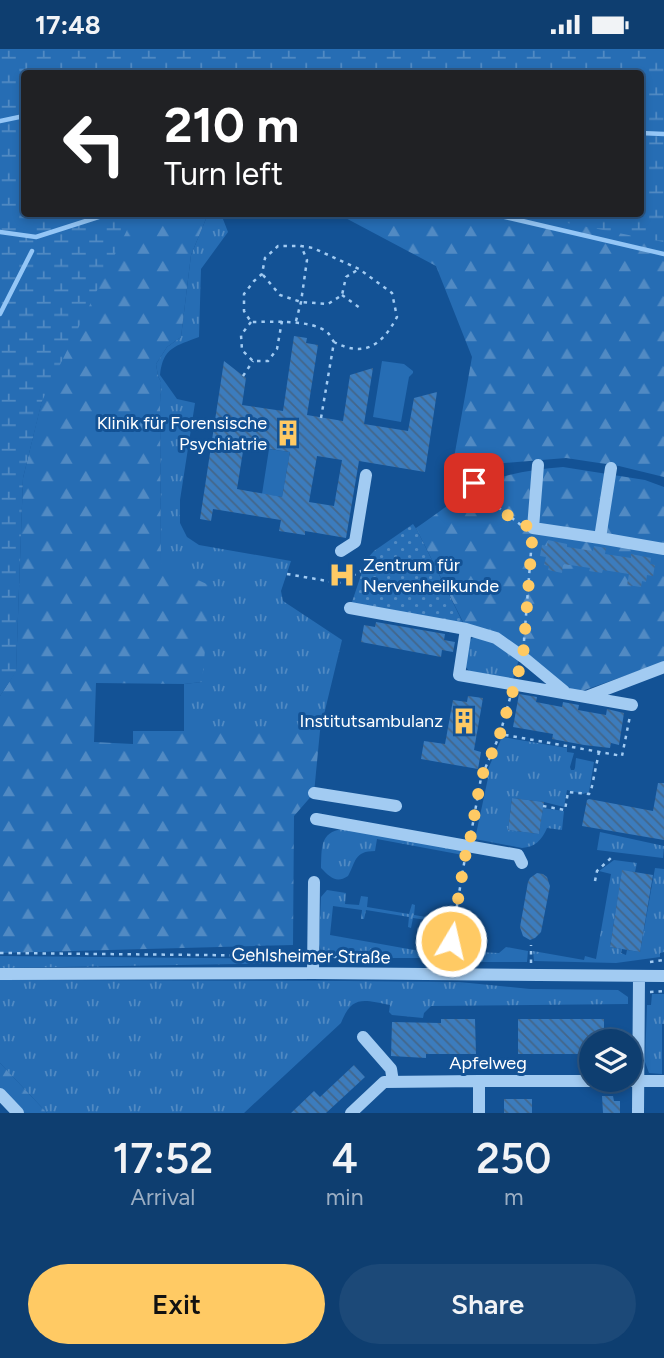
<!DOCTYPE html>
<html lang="en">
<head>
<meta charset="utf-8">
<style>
  body { margin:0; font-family:Figtree,sans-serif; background:#1c4978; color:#f1f3f6; height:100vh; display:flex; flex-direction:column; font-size:26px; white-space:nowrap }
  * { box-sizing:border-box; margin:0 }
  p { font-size:23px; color:#9baec3 }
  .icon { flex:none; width:38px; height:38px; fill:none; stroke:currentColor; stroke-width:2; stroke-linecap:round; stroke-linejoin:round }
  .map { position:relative; height:1064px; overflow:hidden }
  .side { display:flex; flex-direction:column; background:#0e3e70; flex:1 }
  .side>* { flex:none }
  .hud { position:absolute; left:21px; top:21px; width:623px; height:147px; border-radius:7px; box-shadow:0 4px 10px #0003,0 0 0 2px #2e5783; background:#202124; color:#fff; overflow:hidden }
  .tools { position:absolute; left:579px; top:980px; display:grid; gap:14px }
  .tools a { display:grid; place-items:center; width:63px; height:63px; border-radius:50%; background:#0e3e70; box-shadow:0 4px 10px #0003,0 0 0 2px #2e5783; font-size:35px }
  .pin { position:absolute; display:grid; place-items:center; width:60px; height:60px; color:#fff; margin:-30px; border-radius:14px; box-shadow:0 4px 10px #0006 }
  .me { position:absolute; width:77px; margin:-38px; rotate:9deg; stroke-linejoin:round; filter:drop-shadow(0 0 5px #0008) }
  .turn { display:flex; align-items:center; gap:24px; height:147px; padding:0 28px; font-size:32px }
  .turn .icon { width:91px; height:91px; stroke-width:2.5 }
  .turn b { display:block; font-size:49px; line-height:60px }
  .eta { display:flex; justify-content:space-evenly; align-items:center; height:119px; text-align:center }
  .eta b { font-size:42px; font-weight:600; line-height:49px }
  .primary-button { display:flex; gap:14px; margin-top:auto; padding:14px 28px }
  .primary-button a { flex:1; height:80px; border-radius:42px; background:#ffca64; color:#111; font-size:28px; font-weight:600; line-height:80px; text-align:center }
  .primary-button a+a { background:#1c4978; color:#f1f3f6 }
  .status { display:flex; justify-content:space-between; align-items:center; height:49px; padding:0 35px; background:#0e3e70; direction:ltr }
  .status svg { height:19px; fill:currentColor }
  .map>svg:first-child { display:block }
</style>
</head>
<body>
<div class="status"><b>17:48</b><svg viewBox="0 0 49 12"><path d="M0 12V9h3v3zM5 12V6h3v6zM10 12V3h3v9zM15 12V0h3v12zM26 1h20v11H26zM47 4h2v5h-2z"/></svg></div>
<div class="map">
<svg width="664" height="1064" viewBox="0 0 664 1064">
  <defs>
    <pattern id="grass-tufts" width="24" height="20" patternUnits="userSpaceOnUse" patternTransform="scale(1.75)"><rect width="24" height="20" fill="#266db4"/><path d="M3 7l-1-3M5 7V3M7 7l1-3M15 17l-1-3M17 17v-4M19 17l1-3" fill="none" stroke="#518ac3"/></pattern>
    <pattern id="forest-firs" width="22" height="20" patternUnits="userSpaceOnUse" patternTransform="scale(1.75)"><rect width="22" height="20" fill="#266db4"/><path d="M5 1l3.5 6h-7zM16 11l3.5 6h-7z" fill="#518ac3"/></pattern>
    <pattern id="wetland-marsh" width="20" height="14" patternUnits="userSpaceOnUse" patternTransform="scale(1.75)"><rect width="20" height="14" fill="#266db4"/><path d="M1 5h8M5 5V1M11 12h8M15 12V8" fill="none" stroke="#518ac3"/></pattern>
    <pattern id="park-dots" width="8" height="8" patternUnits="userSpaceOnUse" patternTransform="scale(1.75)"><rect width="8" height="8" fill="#266db4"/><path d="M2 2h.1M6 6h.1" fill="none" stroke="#518ac3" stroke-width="1.8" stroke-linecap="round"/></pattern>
    <pattern id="building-back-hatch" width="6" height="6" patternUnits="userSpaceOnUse" patternTransform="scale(1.75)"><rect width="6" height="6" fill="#3c7cbd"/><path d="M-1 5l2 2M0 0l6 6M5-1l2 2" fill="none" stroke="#43668a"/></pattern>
  </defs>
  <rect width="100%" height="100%" fill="#135295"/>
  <path fill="url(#grass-tufts)" d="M208 165H221L228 183 201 220 199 288C176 297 163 298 160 326L177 350 195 354 180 451V474L187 488 199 496 291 512 281 542 283 552 342 591 320 682 184 683V635L202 633 161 514 160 354 161 333 158 327 156 315 167 298 181 288 191 206Z
    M474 588 493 590 519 610 513 630 470 623 465 617 470 591Z
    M502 688 567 699V703L574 704 570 718 571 721H574L575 719 576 709 594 713 589 743 583 745 567 741 564 758 544 753 512 749 508 781 539 785 543 759 564 762 562 781 547 779C542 791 535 798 522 799L475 790 488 729 485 727Z
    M343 780 464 800 463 806 377 790 375 802C354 802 356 813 348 827 336 835 330 828 321 819 322 800 319 783 343 780Z
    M600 783 664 797 663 809 597 801Z
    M614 811 637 814 635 823 622 822 610 898 622 900 621 904 626 906 627 901 640 903 655 819 664 820V903L660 904V908L616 914 534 912 533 902 584 911 585 907 596 910 611 825 599 822Z
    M327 841 346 844 345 855 359 856 361 847 368 848 367 858 409 865 412 855 415 856 414 866 452 872V875L413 869 411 879 408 878 409 868 366 861 364 870H361L362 861 333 857 330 886 476 912 478 903 499 904 506 898 528 902 527 913H462L438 909H377L321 903 319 895 321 848Z
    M0 907 298 910 293 914 0 919Z
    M0 931 344 932 459 933 530 940 618 941 628 948V955L431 957 424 964 423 969 392 966 389 963 390 956C363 951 352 946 341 974L244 1064H47L0 1014Z
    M652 945H664V975H662V1025L649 1024 645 1013 647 956H651Z"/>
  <path fill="url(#forest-firs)" d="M133 165H208L191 206 181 288 167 298 156 315 158 327 161 333 160 354 161 514 211 537 202 633 184 635 96 634 94 693 133 695V682H320L314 744 294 767 293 896 0 904V647L16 622 23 429 42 351 101 211Z
    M338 165H536L664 190V428L619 417 566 409 493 415 473 425 452 420 472 308 436 217Z
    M563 418 645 431 664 438V613L582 642 567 640 465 577 416 479C440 463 464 442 492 431 514 423 539 420 563 418Z
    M0 1014 47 1064H20L0 1042Z"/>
  <path fill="url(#wetland-marsh)" d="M0 0H664V193L522 165 640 164V24H24V164L135 165 42 352 23 429 16 623 0 647Z"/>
  <path fill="url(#park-dots)" d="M413 475 417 481 466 580 350 559 366 511 374 502Z"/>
  <path fill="#266db4" d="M382 312 404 315 413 322V324L409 328 401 373 373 368Z
    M269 400 290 403 282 448 262 445Z"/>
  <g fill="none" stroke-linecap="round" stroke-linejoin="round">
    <path stroke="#94c6f6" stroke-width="4.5" d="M0 72 24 67
      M640 84 664 85
      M488 164 664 205
      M0 183 36 188 111 164
      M0 265 32 202"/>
  </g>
  <path fill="url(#building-back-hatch)" fill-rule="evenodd" d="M294 287 307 289 306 294 318 296 307 366 343 372 350 326 373 319 364 375 408 382 414 349 437 343 425 423 359 412 346 489 305 482V486L279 482 281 471 213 460 211 472 200 470 224 312 246 329 242 356 283 362ZM244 396 290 403 282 448 237 440ZM317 407 342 411 334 457 309 453Z
    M548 491 567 495V498L593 502 594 497 606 499 605 505 631 509V505L651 509 650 515 655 516 653 527 647 526 646 533 642 532 641 538 627 536 629 525 603 521 602 524 589 522 590 519 563 515 562 524 548 521 549 517 544 516 546 508 540 507 542 496 547 497Z
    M376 573 445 585 444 591 455 593 453 603 442 601 441 608 361 593 364 576 375 578Z
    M519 645 537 648 536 653 562 658 563 653 579 656 578 661 606 666 607 660 624 664 619 696 611 694 610 699 584 696 552 690 553 685 513 678Z
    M468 647 483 649 474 701 481 703 478 720 421 710 424 692 445 695 453 651 467 653Z
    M658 734H664V791L582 777 587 751 589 750 653 762Z
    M512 749 544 753 539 785 508 781Z
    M622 821 653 826 640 903 610 898Z
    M537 824 543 825 547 828 550 837 541 883 535 889 530 891 523 887 520 878 528 833 530 829Z
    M441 970H475L476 1005H426V1009L391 1007 392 973 441 974Z
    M518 970H604V992H592V1005H518Z
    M354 1016 365 1028 326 1064H291L314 1042 320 1048Z
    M602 1047H613L614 1052H620V1064H603Z
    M504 1050H532V1064H504Z"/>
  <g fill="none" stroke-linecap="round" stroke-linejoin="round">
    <path stroke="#a2cbf2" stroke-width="2.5" stroke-dasharray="3.5 5" stroke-linecap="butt" d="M263 226 280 246 301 253 328 255 342 246 346 228 359 220
      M342 246 360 259
      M296 272 301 253 307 211 301 197
      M251 273 241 286 242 301 253 312H268L277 300 282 272
      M243 327 253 312
      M321 369 334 293C365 309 382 296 397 268L392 244 359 220 313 199 301 197H278L265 209 262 225 254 232 244 245V262L251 273C271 273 313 270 328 284 330 286 332 290 334 293
      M474 434 498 458 521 476
      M287 525 339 534 363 521
      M524 592 532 490
      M510 649 500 685 622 707 630 667
      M543 757 565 761 568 743 589 745 591 742 599 703
      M471 785 481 729 500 685
      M595 832 597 822 612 808
      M451 892 465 809
      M0 904 301 907
      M325 907 354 910
      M650 913 664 911
      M531 914V896
      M650 943 664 942"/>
    <path stroke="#a2cbf2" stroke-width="12" d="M538 416 533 479 600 489 611 419
      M600 489 664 500
      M341 502 355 493 366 426
      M350 559 466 580 459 626 632 656
      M466 580 496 589 523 608 564 642
      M586 648 664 618
      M314 744 396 757
      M316 770 518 806 522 814
      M313 924 314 833
      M0 925 313 924 664 927
      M363 988 391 1020 393 1033
      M479 1032V1064
      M0 1045 18 1064
      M351 1064 384 1033 479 1032H664
      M638 1064 639 928"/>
  </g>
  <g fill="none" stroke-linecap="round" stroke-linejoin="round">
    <path stroke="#ffca64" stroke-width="12" stroke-dasharray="0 21.6" d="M451 892 467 797H469L481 729 500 685 523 608 533 479C508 472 492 452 474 434"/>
  </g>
  <defs>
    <g id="building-bare" transform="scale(2.1)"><path d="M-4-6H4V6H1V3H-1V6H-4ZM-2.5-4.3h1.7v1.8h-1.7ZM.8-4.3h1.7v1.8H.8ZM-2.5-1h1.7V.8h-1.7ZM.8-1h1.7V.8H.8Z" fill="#ffca64" stroke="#135295" stroke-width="2.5" paint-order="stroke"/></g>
    <g id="hospital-bare" transform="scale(2.1)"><path d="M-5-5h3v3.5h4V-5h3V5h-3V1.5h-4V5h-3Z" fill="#ffca64" stroke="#135295" stroke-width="2.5" paint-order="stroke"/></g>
  </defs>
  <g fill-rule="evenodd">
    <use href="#building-bare" x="288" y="384"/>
    <use href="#hospital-bare" x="342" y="526"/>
    <use href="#building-bare" x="464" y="672"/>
  </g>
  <g text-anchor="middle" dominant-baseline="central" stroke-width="6" stroke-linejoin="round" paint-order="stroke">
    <g font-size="18" fill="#fff" stroke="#135295" text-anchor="end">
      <text x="267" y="374">Klinik für Forensische<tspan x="267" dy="21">Psychiatrie</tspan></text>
      <text x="363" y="516" text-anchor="start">Zentrum für<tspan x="363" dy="21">Nervenheilkunde</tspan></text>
      <text x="443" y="672">Institutsambulanz</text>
    </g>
    <g font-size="18" fill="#fff" stroke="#135295">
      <text transform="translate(311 907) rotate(1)">Gehlsheimer Straße</text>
      <text x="488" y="1014">Apfelweg</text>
    </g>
  </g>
</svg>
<div class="tools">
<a><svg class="icon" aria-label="layers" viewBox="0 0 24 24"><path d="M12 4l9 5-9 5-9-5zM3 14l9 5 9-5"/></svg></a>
</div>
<div class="pin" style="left:474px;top:434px;background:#d93025"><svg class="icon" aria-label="arrive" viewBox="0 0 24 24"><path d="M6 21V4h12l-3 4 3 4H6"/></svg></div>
<svg class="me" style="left:451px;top:892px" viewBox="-20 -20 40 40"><circle r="17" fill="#ffca64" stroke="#fff" stroke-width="3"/><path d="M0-11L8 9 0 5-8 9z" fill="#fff"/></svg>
<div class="hud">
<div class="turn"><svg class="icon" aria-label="left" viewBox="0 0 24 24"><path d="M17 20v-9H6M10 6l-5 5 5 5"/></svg><div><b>210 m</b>Turn left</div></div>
</div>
</div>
<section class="side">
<div class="eta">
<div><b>17:52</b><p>Arrival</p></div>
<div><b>4</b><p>min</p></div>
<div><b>250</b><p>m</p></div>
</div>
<div class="primary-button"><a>Exit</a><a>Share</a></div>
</section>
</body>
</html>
